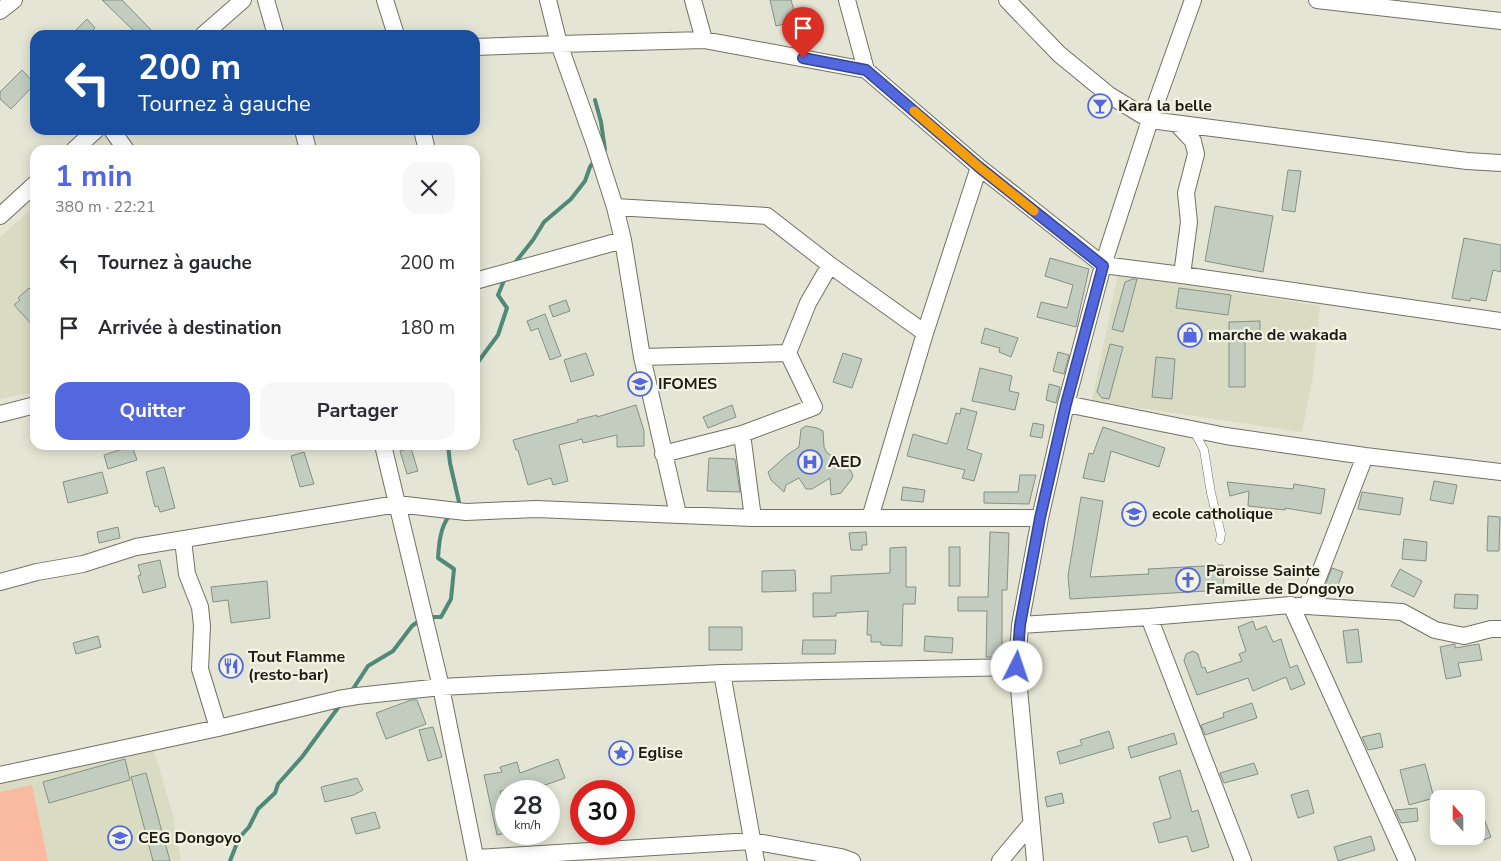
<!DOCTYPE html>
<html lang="fr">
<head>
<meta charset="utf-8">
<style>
  body { margin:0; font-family:"Nunito Sans",sans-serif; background:#f7f7f7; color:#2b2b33; height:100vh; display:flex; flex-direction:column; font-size:19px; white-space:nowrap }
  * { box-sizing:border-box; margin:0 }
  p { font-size:16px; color:#7c7c81 }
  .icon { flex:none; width:28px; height:28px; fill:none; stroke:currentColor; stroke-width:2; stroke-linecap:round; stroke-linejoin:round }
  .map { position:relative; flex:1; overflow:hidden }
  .panel { position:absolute; left:30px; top:145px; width:450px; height:305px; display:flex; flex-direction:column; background:#fff; border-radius:15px; box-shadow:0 2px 12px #0003 }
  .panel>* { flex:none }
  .hud { position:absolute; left:30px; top:30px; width:450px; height:105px; border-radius:15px; box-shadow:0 2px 12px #0003; background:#1a4fa0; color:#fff; overflow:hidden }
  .needle { width:32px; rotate:339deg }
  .tools { position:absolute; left:1430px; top:790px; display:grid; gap:10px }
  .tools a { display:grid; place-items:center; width:55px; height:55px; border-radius:10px; background:#fff; box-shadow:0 2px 12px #0003; font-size:25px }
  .speed { position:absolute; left:495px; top:780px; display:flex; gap:10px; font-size:25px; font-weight:700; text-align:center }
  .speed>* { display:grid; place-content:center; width:65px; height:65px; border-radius:50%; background:#fff; box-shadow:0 2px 12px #0003; line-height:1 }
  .speed small { font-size:12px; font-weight:400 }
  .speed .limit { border:8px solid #d22; background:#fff; color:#111 }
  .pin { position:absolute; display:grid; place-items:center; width:42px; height:42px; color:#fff; margin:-51px -21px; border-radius:50% 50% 50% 0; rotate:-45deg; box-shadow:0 0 5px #0007 }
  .pin .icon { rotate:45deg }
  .me { position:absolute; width:55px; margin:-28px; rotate:4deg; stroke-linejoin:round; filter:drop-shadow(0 0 4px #0008) }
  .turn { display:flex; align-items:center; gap:18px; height:105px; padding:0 25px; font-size:22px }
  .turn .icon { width:65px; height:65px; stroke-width:2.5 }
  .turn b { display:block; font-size:35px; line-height:42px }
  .round { display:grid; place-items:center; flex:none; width:52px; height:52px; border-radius:15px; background:#f7f7f7 }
  .head { display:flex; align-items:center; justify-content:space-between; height:85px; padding:0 25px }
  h1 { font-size:30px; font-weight:700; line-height:38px; color:#5368de }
  .cta { display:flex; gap:10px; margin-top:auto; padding:10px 25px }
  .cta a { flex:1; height:58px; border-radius:15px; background:#5368de; color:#fff; font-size:20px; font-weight:700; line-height:58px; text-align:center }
  .cta a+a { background:#f7f7f7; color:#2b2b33 }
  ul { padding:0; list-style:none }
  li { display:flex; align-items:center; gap:15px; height:65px; padding:0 25px }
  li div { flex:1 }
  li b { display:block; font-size:19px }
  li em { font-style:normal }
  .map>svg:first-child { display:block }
</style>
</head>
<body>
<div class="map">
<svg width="1501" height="861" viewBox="0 0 1501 861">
  <rect width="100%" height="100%" fill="#e5e5d5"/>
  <path fill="#dadbc3" d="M35 206V392L0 399V237Z
    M1118 274 1320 306 1313 376 1302 432 1092 401Z
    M153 748 172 811 181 861H0V782Z"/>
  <path fill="#f9baa1" d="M32 785 48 861H0V792Z"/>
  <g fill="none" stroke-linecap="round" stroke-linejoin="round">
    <path stroke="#4f8a78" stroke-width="4" d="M595 100 601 122 605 150 604 151
      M514 264 533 240 544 222 571 199 585 181 590 167 595 160
      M475 366 498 335 507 308 498 295 505 278
      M448 445 450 463 459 502 456 506
      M428 617H441L451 599 454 569 438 558C439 544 440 528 449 516
      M351 692 368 666 393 651 412 626 419 621
      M230 861 239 838 249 827 258 809 275 793 278 784 302 757 340 705"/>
  </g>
  <path fill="#c2cdc0" stroke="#859084" d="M102 0H122L156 35H138Z
    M770 0H791L797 21 776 26Z
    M87 19 95 28 88 35H71Z
    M22 70 35 84 11 109 0 99V92Z
    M1288 170 1301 171 1295 212 1282 210Z
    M1215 206 1273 216 1263 272 1205 261Z
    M1464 238 1501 245V272L1493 270 1486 301 1471 298 1470 301 1452 298Z
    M1050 258 1089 269 1076 327 1037 317 1041 302 1067 308 1073 285 1045 276Z
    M1133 279H1137L1123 332 1112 329 1125 282Z
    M29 288 35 294V328L14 305 20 300 18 298Z
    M1179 288 1231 295 1228 315 1176 308Z
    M566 300 570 311 553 317 549 306Z
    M545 314 561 356 550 360 538 328 531 331 527 321Z
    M1260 321V335H1245V387H1229V322Z
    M985 328 1018 338 1011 357 999 352 1000 348 981 343Z
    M1110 344 1123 347 1109 399 1102 398 1097 392Z
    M1058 352 1069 355 1064 374 1053 371Z
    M586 353 594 375 571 382 564 360Z
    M843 353 862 359 852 388 833 382Z
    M1156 357 1175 359 1172 399 1152 397Z
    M980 368 1012 376 1009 391 1019 393 1015 410 972 401Z
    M1049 384 1060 387 1056 403 1046 400Z
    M636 405 644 431V446L617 447V435L583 443 582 439 559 445 568 481 553 485 551 478 528 485 518 450H516L513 440 578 422 577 420 597 415V417Z
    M732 405 736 417 708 428 703 417Z
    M961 408 977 412 967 449 982 454 974 481 962 478 965 470 907 456 913 434 947 444 956 413 960 414Z
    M1033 423 1044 425 1042 438 1030 436Z
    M806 426 817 428 823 431 824 447 827 453 840 460 844 466 851 471 853 476 851 480 841 493 831 495 830 478 812 489H806L799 478 786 485 784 492 771 480 768 472 787 455 799 447 801 429Z
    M1103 427 1165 448 1159 467 1111 451 1104 482 1083 478 1089 453 1093 454Z
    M132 446 137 460 108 469 104 455Z
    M411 448 418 471 407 474 400 451Z
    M304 452 314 484 300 487 291 456Z
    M709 458 735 459 740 492 707 491Z
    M164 467 175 508 160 512 158 506 155 507 146 472Z
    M102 472 108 493 68 503 63 482Z
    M1020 475H1036L1029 504 984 503V492H1018Z
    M1434 481 1457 485 1453 504 1430 500Z
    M1227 482 1293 489 1294 484 1325 489 1321 514 1285 508V510L1248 506 1249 491 1230 496Z
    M903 487 925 490 923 502 901 500Z
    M1362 492 1403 498 1400 515 1358 509Z
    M1081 497 1103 501 1090 577 1149 574 1148 569 1223 565 1224 590 1070 599 1068 576Z
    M1488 516 1500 517 1499 551H1487Z
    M118 527 120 538 99 543 97 532Z
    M866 532 867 545H862V550H851L849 533Z
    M990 532 1009 533 1007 590H1002V649L994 657H986L987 611H958V597H988Z
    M1404 539 1427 542 1426 561 1402 559Z
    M906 547V587H916L915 604H903L902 646 881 645V642H871V635H867L868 611 836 613V616L813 617V593H831V576L890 573V548Z
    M949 547H960V586H949Z
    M160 560 166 587 143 593 138 576 141 575 138 565Z
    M1332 568 1343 572 1335 593 1324 588Z
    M1400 569 1422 581 1414 597 1391 586Z
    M795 570 796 591 762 592V571Z
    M267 581 270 618 231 623 228 600 213 602 211 587Z
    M1455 594 1478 595 1477 609 1454 608Z
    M1253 621 1256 630 1266 626 1273 642 1281 639 1290 668 1297 665 1305 684 1291 690 1286 677 1253 691 1248 678 1197 695 1184 661 1186 654 1193 651 1198 654 1202 668 1205 667 1207 673 1242 661 1239 654 1246 651 1238 627Z
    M709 627H742V650H709Z
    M1358 629 1362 662 1347 663 1343 631Z
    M98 636 101 647 76 654 73 643Z
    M925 636 953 638 952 653 924 651Z
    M803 640H836L835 654H802Z
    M1455 644V648L1479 644 1482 660 1458 663 1461 676 1446 679 1440 647Z
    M411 700H417L426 724 386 739 376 713Z
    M1252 703 1257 718 1205 735 1201 725 1224 717 1223 713Z
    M433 727 442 757 428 761 419 730Z
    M1109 731 1114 748 1060 764 1057 752 1082 745 1080 740Z
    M1174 733 1177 744 1131 758 1128 747Z
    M1380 733 1383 747 1368 750 1362 737Z
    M125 759 130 780 49 803 43 782Z
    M558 759 565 778 528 791H500L506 820V833L497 835 484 775 502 772 500 767 517 762 520 773Z
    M1254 763 1258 774 1224 783 1220 773Z
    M1425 764 1434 798 1409 805 1400 770Z
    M1180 770 1192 812 1198 810 1209 847 1192 852 1187 836 1159 843 1153 823 1171 818 1159 777Z
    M146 773 170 861H153L131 777Z
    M357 778 363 790 354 795 325 802 321 787Z
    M1308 790 1314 813 1298 818 1291 795Z
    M1062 793 1064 803 1047 807 1045 797Z
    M1476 800H1477L1491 837 1476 843Z
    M1417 808 1418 821 1401 823 1395 810Z
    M375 812 380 828 356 834 351 818Z
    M1371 836 1375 850 1338 861 1334 847Z"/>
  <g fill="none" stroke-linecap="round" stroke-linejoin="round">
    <g stroke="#727264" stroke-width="9">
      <path id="service" d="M1194 431 1204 450 1211 493 1221 534 1220 540"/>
    </g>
    <g stroke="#727264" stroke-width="18">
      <path id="minor" d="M266 0 276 35
        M385 0 396 35
        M693 0 704 40
        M847 0 866 70 979 167 1103 265 1182 275 1501 321
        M1007 0 1059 54 1109 95 1150 120 1467 161 1501 163
        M1317 0 1501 21
        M0 11 14 0
        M203 35 243 0
        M475 47 559 44 548 0
        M1177 124 1193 141 1196 154 1186 193 1189 222 1182 275
        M112 130 126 150
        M303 130 308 150
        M422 130 427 150
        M74 150 96 130
        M615 207 767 216 830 265 925 333
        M0 216 35 184
        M475 281 623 240
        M642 357 788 353
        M1066 404 1226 436 1365 456 1501 472
        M0 414 35 405
        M742 434 753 518
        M383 445 441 687 476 861
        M663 454 742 434 814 407 788 353 808 303 830 265
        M678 514 642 357 623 240 615 207 595 145 559 44 704 40 866 70
        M870 518 925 333 979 167
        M183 540 187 574 200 607 202 626 200 669 218 728
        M0 582 37 572 83 564 136 547 397 504 466 512 536 509 753 518H1040
        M1298 606H1307L1365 456
        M1307 606 1402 612 1435 630 1464 636 1491 629H1501
        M1149 617 1243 861
        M1020 625 1149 617 1291 605 1407 861
        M722 673 756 861
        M0 775 218 728 339 699 357 696 441 687 722 673 1017 667
        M476 858 752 841 841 857 852 861
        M1000 861 1031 824
        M1035 861 1017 667 1020 625 1040 518 1066 404 1103 265 1150 120 1193 0"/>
    </g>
    <use href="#service" stroke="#fff" stroke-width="8"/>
    <use href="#minor" stroke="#fff" stroke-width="16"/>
  </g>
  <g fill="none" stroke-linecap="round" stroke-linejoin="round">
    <g stroke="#364490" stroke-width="12">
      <path id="route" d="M803 58 866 70 979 167 1103 266 1066 404 1040 518 1020 625 1017 667"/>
    </g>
    <use href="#route" stroke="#5368de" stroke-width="9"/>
    <path stroke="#f59e0b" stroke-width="9" d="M914 111 979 167 1034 211"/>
  </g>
  <defs>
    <g id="bar-ring" transform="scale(1.25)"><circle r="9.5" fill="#f2f3e2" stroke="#5368de" stroke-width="1.5"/><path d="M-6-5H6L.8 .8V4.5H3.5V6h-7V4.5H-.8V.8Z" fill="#5368de"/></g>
    <g id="shop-ring" transform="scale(1.25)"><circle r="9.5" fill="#f2f3e2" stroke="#5368de" stroke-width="1.5"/><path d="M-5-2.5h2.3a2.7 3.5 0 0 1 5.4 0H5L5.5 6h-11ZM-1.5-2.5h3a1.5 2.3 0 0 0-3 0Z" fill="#5368de"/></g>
    <g id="school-ring" transform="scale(1.25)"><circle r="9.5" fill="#f2f3e2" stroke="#5368de" stroke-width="1.5"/><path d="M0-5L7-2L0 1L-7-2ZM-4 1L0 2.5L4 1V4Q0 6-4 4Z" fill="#5368de"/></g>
    <g id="hospital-ring" transform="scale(1.25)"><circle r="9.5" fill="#f2f3e2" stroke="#5368de" stroke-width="1.5"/><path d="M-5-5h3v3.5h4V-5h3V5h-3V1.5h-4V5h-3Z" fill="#5368de"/></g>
    <g id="church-ring" transform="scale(1.25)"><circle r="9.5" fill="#f2f3e2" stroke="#5368de" stroke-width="1.5"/><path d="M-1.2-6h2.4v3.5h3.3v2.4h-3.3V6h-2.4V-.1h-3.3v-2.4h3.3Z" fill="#5368de"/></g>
    <g id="restaurant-ring" transform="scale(1.25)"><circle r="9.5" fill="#f2f3e2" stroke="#5368de" stroke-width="1.5"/><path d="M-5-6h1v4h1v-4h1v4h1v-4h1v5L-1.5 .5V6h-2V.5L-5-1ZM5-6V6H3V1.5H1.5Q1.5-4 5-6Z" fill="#5368de"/></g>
    <g id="sight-ring" transform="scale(1.25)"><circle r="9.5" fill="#f2f3e2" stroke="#5368de" stroke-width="1.5"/><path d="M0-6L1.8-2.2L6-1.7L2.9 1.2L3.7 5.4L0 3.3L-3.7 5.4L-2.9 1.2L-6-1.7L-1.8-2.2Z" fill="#5368de"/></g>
  </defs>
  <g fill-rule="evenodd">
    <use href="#bar-ring" x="1100" y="106"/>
    <use href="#shop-ring" x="1190" y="335"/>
    <use href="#school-ring" x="640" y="384"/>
    <use href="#hospital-ring" x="810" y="462"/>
    <use href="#school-ring" x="1134" y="514"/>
    <use href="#church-ring" x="1188" y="580"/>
    <use href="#restaurant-ring" x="231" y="666"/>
    <use href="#sight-ring" x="621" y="753"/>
    <use href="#school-ring" x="120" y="838"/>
  </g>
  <g text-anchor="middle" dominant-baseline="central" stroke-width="4.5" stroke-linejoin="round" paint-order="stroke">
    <g font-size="16" font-weight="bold" fill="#1c1c16" stroke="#f2f3e2" text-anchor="start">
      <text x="1118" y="106">Kara la belle</text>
      <text x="1208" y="335">marche de wakada</text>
      <text x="658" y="384">IFOMES</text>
      <text x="828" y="462">AED</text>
      <text x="1152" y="514">ecole catholique</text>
      <text x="1206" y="571">Paroisse Sainte<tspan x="1206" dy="18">Famille de Dongoyo</tspan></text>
      <text x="248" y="657">Tout Flamme<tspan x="248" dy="18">(resto-bar)</tspan></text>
      <text x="638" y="753">Eglise</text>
      <text x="138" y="838">CEG Dongoyo</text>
    </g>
  </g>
</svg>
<div class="tools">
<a><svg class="needle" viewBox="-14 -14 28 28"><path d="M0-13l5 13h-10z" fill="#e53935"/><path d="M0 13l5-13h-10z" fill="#7c7c81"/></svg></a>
</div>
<div class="speed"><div>28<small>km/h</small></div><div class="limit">30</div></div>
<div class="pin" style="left:803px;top:58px;background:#d93025"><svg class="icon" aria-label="arrive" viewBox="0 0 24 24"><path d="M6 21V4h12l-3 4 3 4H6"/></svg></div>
<svg class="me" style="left:1017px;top:667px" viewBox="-20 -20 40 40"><circle r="19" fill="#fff"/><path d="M0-13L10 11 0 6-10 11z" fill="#5368de"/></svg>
<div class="hud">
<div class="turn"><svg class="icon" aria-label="left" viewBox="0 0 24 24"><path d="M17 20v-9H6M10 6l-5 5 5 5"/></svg><div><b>200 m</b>Tournez à gauche</div></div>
</div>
<section class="panel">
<div class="head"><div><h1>1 min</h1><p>380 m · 22:21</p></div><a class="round"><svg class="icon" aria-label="close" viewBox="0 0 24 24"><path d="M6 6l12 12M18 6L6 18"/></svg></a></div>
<ul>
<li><svg class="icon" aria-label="left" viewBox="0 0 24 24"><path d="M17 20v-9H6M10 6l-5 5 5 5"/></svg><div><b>Tournez à gauche</b></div><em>200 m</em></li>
<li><svg class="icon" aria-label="arrive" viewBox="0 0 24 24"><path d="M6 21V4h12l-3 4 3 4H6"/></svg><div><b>Arrivée à destination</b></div><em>180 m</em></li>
</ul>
<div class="cta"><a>Quitter</a><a>Partager</a></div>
</section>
</div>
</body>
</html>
